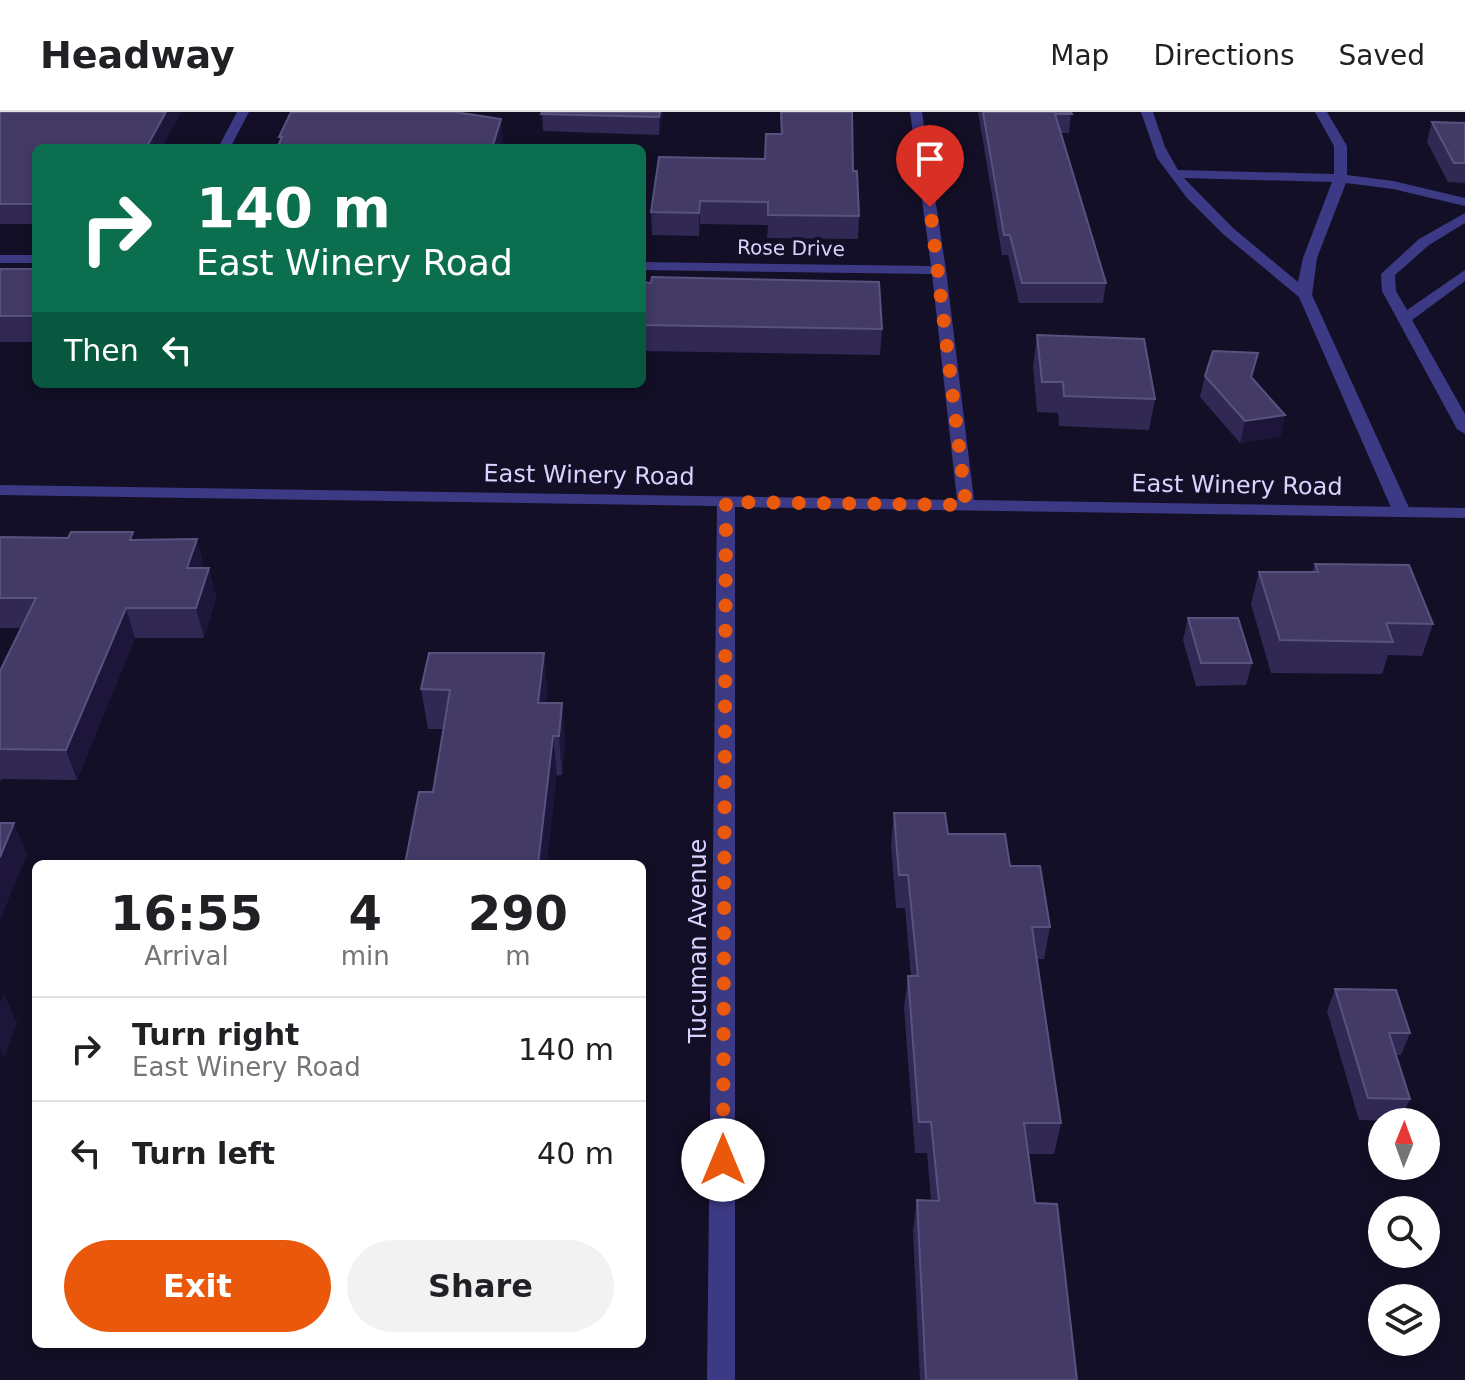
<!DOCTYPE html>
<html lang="en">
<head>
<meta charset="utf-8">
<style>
  body { margin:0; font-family:"DejaVu Sans",sans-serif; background:#f2f2f2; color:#202124; height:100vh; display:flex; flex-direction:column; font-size:30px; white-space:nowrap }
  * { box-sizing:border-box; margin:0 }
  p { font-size:26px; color:#757577 }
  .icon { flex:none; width:44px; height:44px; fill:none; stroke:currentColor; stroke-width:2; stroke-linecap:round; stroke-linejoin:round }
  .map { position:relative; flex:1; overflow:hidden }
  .sheet { position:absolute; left:32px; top:748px; width:614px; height:488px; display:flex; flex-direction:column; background:#fff; border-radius:12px; box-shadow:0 4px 12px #0003 }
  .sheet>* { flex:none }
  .banner { position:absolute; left:32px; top:32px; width:614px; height:244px; border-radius:12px; box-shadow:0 4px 12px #0003; background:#0b6e4f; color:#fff; overflow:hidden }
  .needle { width:52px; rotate:1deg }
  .buttons { position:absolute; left:1368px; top:996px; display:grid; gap:16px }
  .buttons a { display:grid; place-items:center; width:72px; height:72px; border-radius:50%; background:#fff; box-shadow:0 4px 12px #0003; font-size:40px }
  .pin { position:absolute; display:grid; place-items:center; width:68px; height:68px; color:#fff; margin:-82px -34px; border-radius:50% 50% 50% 0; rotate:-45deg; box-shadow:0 0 8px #0007 }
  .pin .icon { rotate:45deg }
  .me { position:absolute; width:88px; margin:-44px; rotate:0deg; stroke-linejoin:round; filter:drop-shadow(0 0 6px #0008) }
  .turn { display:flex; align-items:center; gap:28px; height:168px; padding:0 32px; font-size:36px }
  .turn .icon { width:104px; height:104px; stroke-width:2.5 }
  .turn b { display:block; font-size:56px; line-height:68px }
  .then { display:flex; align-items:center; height:76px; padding:0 32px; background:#0003; gap:16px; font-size:30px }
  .eta { display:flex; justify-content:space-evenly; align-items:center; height:136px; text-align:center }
  .eta b { font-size:48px; font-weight:800; line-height:56px }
  .cta { display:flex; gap:16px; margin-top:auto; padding:16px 32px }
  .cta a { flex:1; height:92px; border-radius:48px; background:#ea580c; color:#fff; font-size:32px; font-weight:800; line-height:92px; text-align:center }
  .cta a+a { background:#f2f2f2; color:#202124 }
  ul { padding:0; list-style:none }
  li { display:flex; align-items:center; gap:24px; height:104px; padding:0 32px; border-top:2px solid #e0e0e0 }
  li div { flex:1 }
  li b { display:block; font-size:30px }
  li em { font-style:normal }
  header { display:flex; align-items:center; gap:48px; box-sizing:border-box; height:112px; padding:0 40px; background:#fff; border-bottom:2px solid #e0e0e0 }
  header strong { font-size:38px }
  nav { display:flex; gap:44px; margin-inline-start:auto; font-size:28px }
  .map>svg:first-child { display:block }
</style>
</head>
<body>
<header>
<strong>Headway</strong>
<nav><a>Map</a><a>Directions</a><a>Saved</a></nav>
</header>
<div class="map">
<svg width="1465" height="1268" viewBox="0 0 1465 1268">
  <rect width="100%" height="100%" fill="#130f26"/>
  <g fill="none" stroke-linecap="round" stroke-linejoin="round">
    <path fill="#3d3a85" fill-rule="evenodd" d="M1141 0H1153L1165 35 1178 58 1334 62V34L1315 0H1327L1347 34V63L1393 69 1465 86V94L1393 77 1346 71 1317 146 1312 183 1411 400 1408 404 1402 405 1393 400 1299 185 1223 122 1187 86 1157 46ZM1184 66 1332 70 1303 146 1298 170 1233 116Z
      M1465 101V111L1429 133 1395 163 1396 179 1407 198 1465 158V169L1412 208 1465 302V322L1457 317 1382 179 1381 162 1419 127Z"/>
    <path fill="#3d3a85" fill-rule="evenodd" d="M237 0H249L230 36H218Z
      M910 0H922L946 158 974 388 1465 396V406L735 395V1268H707L717 394 0 383V373L957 388 932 162 642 158V150L931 154Z
      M0 143H36V151H0Z"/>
  </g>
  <path fill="#312854" d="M0 0H181L161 36H36V112H0Z
    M542 0H663L659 23 543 19Z
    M780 0H852L853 59 859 104 858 127 767 126 768 113 700 112 699 124 652 123 651 100 765 47 781 22Z
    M978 0H1071L1069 21H1061L1106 171 1103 191H1019L1008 143H1002Z
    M1432 10 1465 11V71L1448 70 1427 30Z
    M0 157H36V230H0Z
    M642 170 882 217 880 243 642 239Z
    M1037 223 1155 287 1149 318 1059 314 1058 301 1037 300 1033 254Z
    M1205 264 1252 266 1285 303 1280 324 1240 331 1200 285Z
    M0 427 135 428 205 456H209L216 486 204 526H135L77 668 1 667 0 670V559L21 516H0Z
    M1315 452 1433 512 1422 544 1388 543 1382 562 1271 561 1251 492 1259 460H1312Z
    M1188 506 1252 551 1246 573 1196 574 1183 528Z
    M544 541 547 580 546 591H562L565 630 562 663 433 680 443 617H428L421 577Z
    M894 701 948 722 1010 754 1050 815 1044 847H1036L1061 1011 1054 1042H1028L1035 1091 1077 1268H920L913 1119 917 1088H931L927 1041H915L904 896 908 864H911L905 796H896L891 733Z
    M1335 877 1410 921 1401 943H1396L1410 987 1400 1009 1359 1008 1327 899Z"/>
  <path fill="#1d163a" d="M166 0H181L161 36H146Z
    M660 0H663L659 23V5Z
    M501 7 503 26 500 36H492Z
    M700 89V112L699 124V101Z
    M1285 303 1280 324 1240 331 1245 309Z
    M197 427 205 457 187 456Z
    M209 456 216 486 204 526 196 496Z
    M126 496 135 526 77 668 66 638Z
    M544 541 547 580 542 630 538 591Z
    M562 591 565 630 562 663 559 624Z
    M553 624 557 663 547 752H538Z
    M14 711 27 742 0 808V745Z
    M4 881 17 911 4 946 0 937V890Z"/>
  <path fill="#433a66" stroke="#5a527e" stroke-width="2" d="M0 0H166L146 36H36V92H0Z
    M291 0H455L501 7 492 36H277L282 25H279Z
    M542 0H660L659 5 541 2Z
    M781 0H852L853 59H857L859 104 768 103V90L700 89 699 101 651 100 659 45 765 47 766 22H782Z
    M983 0H1071L1072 2H1055L1106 171H1022L1010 123H1004Z
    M1432 10 1465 11V51H1454Z
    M0 157H36V204H0Z
    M652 165 879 170 882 217 642 213V170L651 171Z
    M1037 223 1144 227 1155 287 1064 284 1063 270H1042Z
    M1213 239 1258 241 1251 265 1285 303 1245 309 1205 264Z
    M71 420H133L130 428 197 427 187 456H209L196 496H126L66 638 0 637V559L36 486H0V427L1 425 68 426Z
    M1315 452 1409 453 1433 512 1386 511 1393 530 1280 528 1259 460H1318Z
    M1188 506H1238L1252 551H1201Z
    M429 541H544L538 591H562L559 624H553L538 752H405L419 680H433L450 578 421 577Z
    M894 701H945L948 722H1005L1010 754H1040L1050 815H1032L1061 1011H1024L1035 1091 1057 1092 1077 1268H926L917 1088 939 1089 931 1010H919L908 864H918L908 763H899Z
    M0 711H14L0 745Z
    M1335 877 1396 878 1410 921H1389L1410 987 1368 986Z"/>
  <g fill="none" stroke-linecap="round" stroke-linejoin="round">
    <path stroke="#ea580c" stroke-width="14" stroke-dasharray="0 25.2" d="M723 1048 726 390 966 393 930 95"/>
  </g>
  <g text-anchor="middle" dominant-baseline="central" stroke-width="7" stroke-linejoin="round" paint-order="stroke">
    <g font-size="20" fill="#d9d4ff" stroke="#130f26">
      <text transform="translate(791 136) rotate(1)">Rose Drive</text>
    </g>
    <g font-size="24" fill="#d9d4ff" stroke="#130f26">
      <text transform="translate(589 363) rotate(1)">East Winery Road</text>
      <text transform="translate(1237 373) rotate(1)">East Winery Road</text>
      <text transform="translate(698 829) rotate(-90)">Tucuman Avenue</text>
    </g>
  </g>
</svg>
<div class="buttons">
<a><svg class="needle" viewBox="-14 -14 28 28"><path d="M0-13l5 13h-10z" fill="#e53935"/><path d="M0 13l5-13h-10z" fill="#757577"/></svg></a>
<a><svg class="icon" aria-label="search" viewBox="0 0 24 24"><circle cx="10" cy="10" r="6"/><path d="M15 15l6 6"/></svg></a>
<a><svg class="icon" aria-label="layers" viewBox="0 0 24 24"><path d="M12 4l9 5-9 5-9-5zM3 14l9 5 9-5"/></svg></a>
</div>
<div class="pin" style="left:930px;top:95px;background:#d93025"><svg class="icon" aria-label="arrive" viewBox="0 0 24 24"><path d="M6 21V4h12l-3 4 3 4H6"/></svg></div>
<svg class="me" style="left:723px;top:1048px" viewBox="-20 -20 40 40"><circle r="19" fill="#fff"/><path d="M0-13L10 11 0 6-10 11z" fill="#ea580c"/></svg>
<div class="banner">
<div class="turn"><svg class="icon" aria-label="right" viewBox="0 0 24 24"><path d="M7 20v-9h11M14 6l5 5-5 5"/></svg><div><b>140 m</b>East Winery Road</div></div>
<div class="then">Then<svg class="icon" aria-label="left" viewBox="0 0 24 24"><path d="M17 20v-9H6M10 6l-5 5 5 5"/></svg></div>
</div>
<section class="sheet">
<div class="eta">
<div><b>16:55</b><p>Arrival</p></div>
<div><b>4</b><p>min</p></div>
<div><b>290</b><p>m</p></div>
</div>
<ul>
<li><svg class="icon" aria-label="right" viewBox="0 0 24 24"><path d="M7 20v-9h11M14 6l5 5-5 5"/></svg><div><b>Turn right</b><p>East Winery Road</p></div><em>140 m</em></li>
<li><svg class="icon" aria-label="left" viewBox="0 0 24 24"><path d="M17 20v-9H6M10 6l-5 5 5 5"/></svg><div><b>Turn left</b></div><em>40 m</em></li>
</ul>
<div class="cta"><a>Exit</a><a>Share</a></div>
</section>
</div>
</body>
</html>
